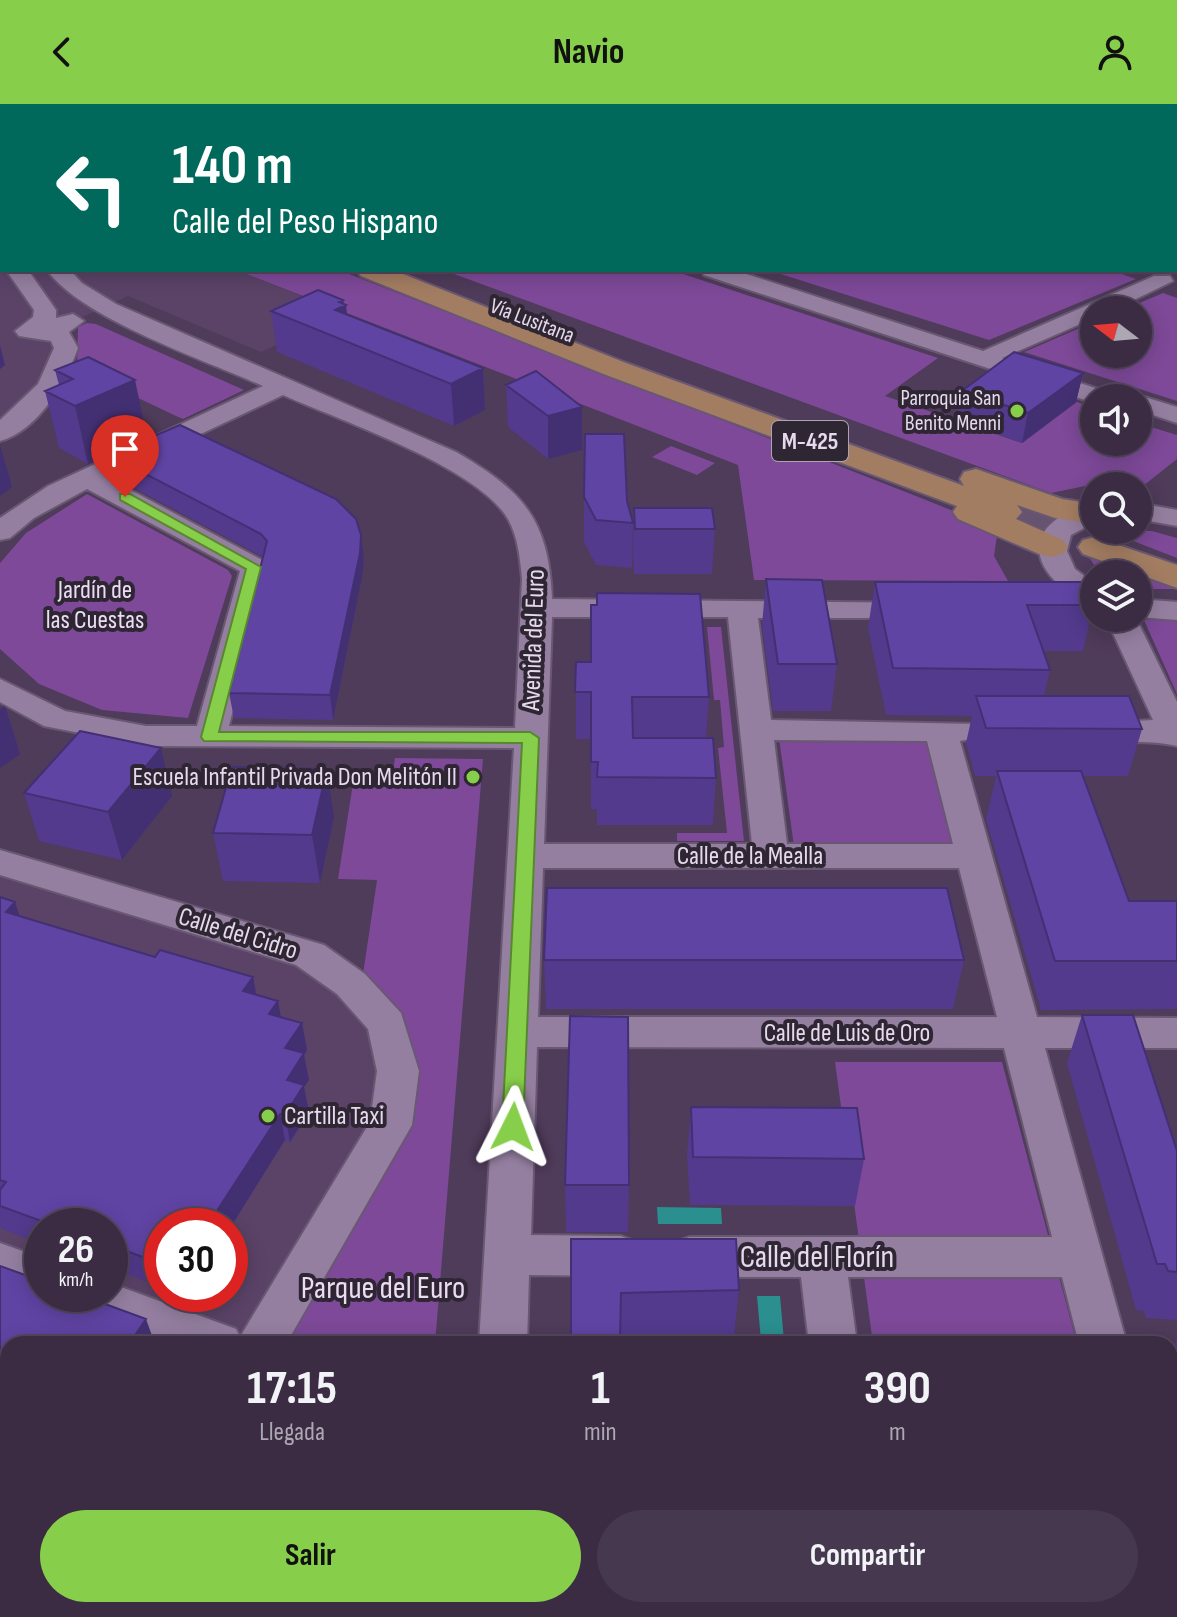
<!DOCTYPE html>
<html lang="es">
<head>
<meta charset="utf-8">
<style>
  body { margin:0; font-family:"Sofia Sans Condensed",sans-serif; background:#46384f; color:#f1f3f6; height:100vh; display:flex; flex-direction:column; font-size:30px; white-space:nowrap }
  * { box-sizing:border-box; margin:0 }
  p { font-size:26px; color:#aca7b2 }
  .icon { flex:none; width:44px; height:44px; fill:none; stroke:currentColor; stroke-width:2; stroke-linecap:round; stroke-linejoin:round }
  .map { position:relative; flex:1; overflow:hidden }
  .side { position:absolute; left:0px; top:1232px; width:1178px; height:282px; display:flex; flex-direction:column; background:#3b2c44; border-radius:24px 24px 0 0; box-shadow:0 4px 20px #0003,0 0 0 2px #54485d }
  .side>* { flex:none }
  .guide { position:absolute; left:0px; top:0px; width:1178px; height:168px; box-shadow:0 4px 20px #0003,0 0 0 2px #54485d; background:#00695c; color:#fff; overflow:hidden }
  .needle { width:52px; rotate:286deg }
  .controls { position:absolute; left:1080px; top:192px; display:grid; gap:16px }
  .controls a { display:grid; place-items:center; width:72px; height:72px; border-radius:50%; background:#3b2c44; box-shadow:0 4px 20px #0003,0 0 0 2px #54485d; font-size:40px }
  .speed { position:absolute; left:24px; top:1104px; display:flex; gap:16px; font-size:40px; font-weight:700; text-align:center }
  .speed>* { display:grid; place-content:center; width:104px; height:104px; border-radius:50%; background:#3b2c44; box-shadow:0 4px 20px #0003,0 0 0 2px #54485d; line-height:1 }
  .speed small { font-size:20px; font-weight:400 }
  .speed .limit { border:12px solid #d22; background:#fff; color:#111 }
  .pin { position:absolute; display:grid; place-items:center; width:68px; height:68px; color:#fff; margin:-82px -34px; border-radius:50% 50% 50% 0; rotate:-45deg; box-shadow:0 0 8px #0007 }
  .pin .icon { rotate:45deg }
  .me { position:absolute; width:88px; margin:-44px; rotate:3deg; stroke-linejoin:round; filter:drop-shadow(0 0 6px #0008) }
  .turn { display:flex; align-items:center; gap:28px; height:168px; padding:0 40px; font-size:36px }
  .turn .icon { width:104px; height:104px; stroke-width:2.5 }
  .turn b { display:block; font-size:56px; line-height:68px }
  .eta { display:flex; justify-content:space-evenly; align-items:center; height:136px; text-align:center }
  .eta b { font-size:48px; font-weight:700; line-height:56px }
  .action { display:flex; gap:16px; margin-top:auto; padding:16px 40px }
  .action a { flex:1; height:92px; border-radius:48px; background:#87cf4a; color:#111; font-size:32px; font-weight:700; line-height:92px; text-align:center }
  .action a+a { background:#46384f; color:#f1f3f6 }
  header { display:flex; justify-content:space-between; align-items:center; height:104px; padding:0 40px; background:#87cf4a; color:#111; font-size:36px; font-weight:700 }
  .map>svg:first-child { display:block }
</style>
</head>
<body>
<header><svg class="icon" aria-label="back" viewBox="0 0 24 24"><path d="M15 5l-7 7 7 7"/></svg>Navio<svg class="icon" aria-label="person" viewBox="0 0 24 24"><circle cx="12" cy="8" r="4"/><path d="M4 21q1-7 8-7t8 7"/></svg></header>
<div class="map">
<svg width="1177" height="1513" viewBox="0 0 1177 1513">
  <rect width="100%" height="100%" fill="#4f3b5a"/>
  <path fill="#5b4368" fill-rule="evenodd" d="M0 96 2 166H236L346 210 261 248 128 192 72 218 58 267 0 329Z
    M0 758 351 880 398 967 260 1240H8V1506H104L100 1513H0ZM42 1122H110V1190H42ZM162 1122H230V1190H162Z"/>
  <path fill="#7d4998" d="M118 0H564L556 2Z
    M236 166H339L921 394 998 425 994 452 1008 477 754 476 738 361Z
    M443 166H671L938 254 885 292 1022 339 1077 298 1094 304V338H1138V319L1177 331V355L1143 382H1085L1051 389Z
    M768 166H1111L1136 175 989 236Z
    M1163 189 1177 194V297L1024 248 1094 218V250H1138V206H1123Z
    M87 219 96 220 244 286 183 315 176 312 77 265 78 223Z
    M671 342 715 359 697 371 652 353Z
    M87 390 228 466 232 472 188 614 102 606 39 580 0 545V459L26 429Z
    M1117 426 1152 427 1177 434V454L1110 428Z
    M1085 447 1177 482V485H1138V470H1100Z
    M1144 516H1177V590Z
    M707 523H721L744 737H677V729H727L718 644 724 643 720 596H714Z
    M779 634H928L954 742H794Z
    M395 654 483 655 435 1240H284L401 1039 363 870 377 776 338 775 354 673H392Z
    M835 958H1002L1077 1240H873Z"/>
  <path fill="#2a8f8e" d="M657 1103 721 1104 722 1120H658Z
    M757 1192H780L784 1237H761Z"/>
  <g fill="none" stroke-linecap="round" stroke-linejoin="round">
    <path stroke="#665370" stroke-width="30" stroke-dasharray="30 15" stroke-linecap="butt" d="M1016 401 1046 412"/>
    <path stroke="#665370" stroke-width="38" stroke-dasharray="38 19" stroke-linecap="butt" d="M1041 410 1107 435"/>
    <g stroke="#695872" stroke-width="4">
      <path id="minor" d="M440 0H461L463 2H442Z
        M721 0H743L745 2H723Z
        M898 0H920L922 2H900Z
        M0 93 2 94V108L0 107Z
        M1176 101H1177V114H1176Z
        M0 129H2L0 142Z
        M6 166H28L56 206V214L73 210 84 217 69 228 78 244C66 278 38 327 0 337V316L38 280 54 244 51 237 19 232 15 227 33 213 34 206Z
        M47 166H70L82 179 116 200 456 348C523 387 549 415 552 495L930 499 934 505 930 511 919 514H758L771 616 977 620 981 627 977 634 960 637 1037 913 1177 914V944H1045L1127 1240H1079L1062 1173H848L857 1240H809L801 1173H689L673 1167 666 1153 673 1139 689 1133H1052L1004 944 537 943 531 1131 621 1132 637 1138 644 1152 637 1166 621 1172 529 1171 527 1240H479L514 644 146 642 44 622 0 598V575L65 607 146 622H197L240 467 87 385 34 414 10 434 0 436V414L48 382 263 282C205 256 82 215 47 166ZM283 291C339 316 478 363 508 415 518 433 520 454 522 475L515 624 229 622 268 463 264 457 108 374ZM552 513H728L752 740H544ZM774 636 927 637 953 740H787ZM543 764H959L997 913H538Z
        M701 166H734L983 247 1154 172H1170L1173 177 1113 206H1094V214L1002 254 1111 289 1114 294H1094V299L704 171Z
        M1138 291 1177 303V319L1138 306V294H1128Z
        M1138 399 1177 406V422L1138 415Z
        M1094 402V419L1071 431 1067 447 1075 465 1094 479V500C1061 492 1016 449 1053 418 1064 408 1080 405 1094 402Z
        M1138 495 1177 498V516L1138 513Z
        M1106 514H1136L1177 598V642C1144 634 1112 642 1080 634L1076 627 1080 620 1153 616Z
        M0 746 324 841 365 870 401 909 419 967 412 1021 286 1240H161L68 1205 61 1190H110V1179L236 1225 240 1233 370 1018 377 967 368 925 337 890 296 861 0 771Z
        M0 1139 42 1154V1190H54L42 1194 0 1179Z
        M1170 1379H1177V1429H1170Z
        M76 1506H131L128 1513H73Z
        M463 1506H517V1513H463Z
        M840 1506H894L895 1513H841Z"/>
    </g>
    <g stroke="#695872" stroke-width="4">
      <path id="major" d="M65 0H87L89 2H67Z
        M357 166H393L626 259 964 382 960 375 964 368 976 365 1062 395 1094 400V420L1055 414 1017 401 1022 408 1016 415 1063 436 1068 443 1063 450 1051 453 1039 450 958 415 953 408 957 402 606 271 361 172Z
        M1095 433 1177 461V484L1083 450 1078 443 1083 436Z"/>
    </g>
    <use href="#minor" fill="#957fa1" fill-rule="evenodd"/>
    <use href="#major" fill="#a37d62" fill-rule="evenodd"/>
  </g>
  <path fill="#533a8d" d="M745 0H823V2H747Z
    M960 0H1177V67L1176 2H960Z
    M343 196 347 211 483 264 485 306 454 322 277 248 271 207Z
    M88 253 147 333 88 360 59 344 45 287 59 281 55 266Z
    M1083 269 1076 298 1022 339 956 316 962 287Z
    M506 281 582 303V346L548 355 508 323Z
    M109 351 361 431 364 456 362 473 333 616 234 614 229 589 263 453 115 374Z
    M584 393 627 397 633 419 632 464 596 461 584 438Z
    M634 404 715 425 712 470H634L633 449Z
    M766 475 837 560 831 607H773L762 521Z
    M875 478 1094 500 1083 547H1044L1050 566 1044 592 1142 625 1128 672H1083L1129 797H1177V905L1041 906 986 715 996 672H975L966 639 972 612 886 611 868 524Z
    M576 558 709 593 706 634 716 674 713 721H597V705H591V635H576Z
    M327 665 334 713 320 779 223 777 213 729Z
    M24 689 172 692 122 756 39 737Z
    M0 793 20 812 155 853 253 873 257 891 281 913 302 919 307 946 304 951 309 976 304 983 309 1008 290 1038 285 1036 230 1124V1122H162V1183L110 1164V1122H42V1140L2 1125 0 1121Z
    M544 856H964L953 905H546Z
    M1082 911 1177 1047V1216L1146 1214 1144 1207 1136 1206 1067 959Z
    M691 1003 864 1055 855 1102 690 1101 687 1051Z
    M565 1081H629L628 1128H566Z
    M571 1135 739 1186 734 1233 650 1235 571 1240Z
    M1177 1235V1345L1170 1319V1249Z
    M918 1506H1170L1177 1513H919Z"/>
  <path fill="#433073" d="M798 0H823V2H793Z
    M343 196 344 202 346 201 350 239 335 206 339 198Z
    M0 241 5 261 0 265Z
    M483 264 485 306 454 322 451 280Z
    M1083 269 1076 298 1022 339 1028 309Z
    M135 276 147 333 88 360 75 302Z
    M582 303V346L548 355V312Z
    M0 341 12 383 0 392Z
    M361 431 364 456 362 473 333 616 330 591Z
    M5 602 20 650 0 664V605Z
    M161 644 172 692 122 756 108 708Z
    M327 665 334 713 320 779 312 731Z
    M15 798 24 825 6 808Z
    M253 873 258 900 243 887Z
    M278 897 283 924 269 910Z
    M302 919 307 946 304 951 309 976 304 983 309 1008 290 1038 285 1011 287 976 285 944Z
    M280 1010 285 1036 230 1124V1122H207Z
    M146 1215 155 1240H129Z
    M8 1424V1480L0 1493V1436Z
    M374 1506H378L380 1513H374Z"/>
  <path fill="#6044a4" stroke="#433073" stroke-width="2" d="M996 0H1177V47L1176 2H1002Z
    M318 186 343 196 339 198 346 201 335 206 483 264 451 280 271 207Z
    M1014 248 1083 269 1028 309 962 287Z
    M88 253 135 276 75 302 45 287 73 275 55 266Z
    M536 267 582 303 548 312 506 281Z
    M180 321 336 395 356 415 361 431 360 449 330 591 229 589 267 437 261 430 109 351Z
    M585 330H624L627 397 633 419 596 416 584 393Z
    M634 404H712L715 425H635Z
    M766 475 822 476 837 560H778Z
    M875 478H1085L1094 501H1027L1050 566 893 564Z
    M597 489 700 490 709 593H632L633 634H713L716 674 597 673 598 658H591V588H575L576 558H591V501H597Z
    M976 592H1129L1142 625 986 624Z
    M80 627 161 644 108 708 24 689Z
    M232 663 327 665 312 731 213 729Z
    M997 667H1081L1129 797H1177V857H1055Z
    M547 784H947L964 856H544Z
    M0 793 15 798 6 808 155 853 160 846 253 873 243 887 278 897 269 910 302 919 285 944 304 949 287 976 304 981 285 1011 280 1010 207 1122H162V1160L110 1141V1122H55L0 1102V1086L6 1078 0 1076Z
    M1082 911H1133L1177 1047V1168L1168 1167 1165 1160H1157Z
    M570 912 628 913 629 1081H565Z
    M691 1003 857 1004 864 1055 693 1053Z
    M571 1135H736L739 1186 621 1189 620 1235H747L748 1240H571Z
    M0 1162 42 1177V1190H78L146 1215 129 1240H8V1424L0 1436Z
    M1170 1459H1177V1513H938L937 1506H1170Z
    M134 1506H374V1513H133Z
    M569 1506H705L706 1513H569Z"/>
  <path fill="#87cf4a" stroke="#588730" stroke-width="2" d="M120 390H130L261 463 219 628H530L539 634 523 1023 520 1030 513 1032 502 1023 522 639 204 637 201 633 246 465 120 396Z"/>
  <g fill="#87cf4a" stroke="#2f2634" stroke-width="3">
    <circle cx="1017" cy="307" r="8"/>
    <circle cx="473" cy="673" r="8"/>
    <circle cx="268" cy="1012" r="8"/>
  </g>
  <g text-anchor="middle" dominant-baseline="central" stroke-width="8" stroke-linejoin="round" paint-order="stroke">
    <g font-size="22" fill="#e5d9ec" stroke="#2f2634">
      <text transform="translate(532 217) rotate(21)">Vía Lusitana</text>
    </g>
    <g font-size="22" fill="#e5d9ec" stroke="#2f2634" text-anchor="end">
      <text x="1001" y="294">Parroquia San<tspan x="1001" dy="25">Benito Menni</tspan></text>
    </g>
    <rect fill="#2f2634" stroke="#aea3b5" stroke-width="2" x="772" y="317" width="76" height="40" rx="6"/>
    <g font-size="24" font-weight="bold" fill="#e5d9ec">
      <text x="810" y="337">M-425</text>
    </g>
    <g font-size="26" fill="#ebdcf3" stroke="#2f2634">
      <text x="95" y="486">Jardín de<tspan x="95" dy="30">las Cuestas</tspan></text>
    </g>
    <g font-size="26" fill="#e5d9ec" stroke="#2f2634">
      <text transform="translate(534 536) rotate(-88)">Avenida del Euro</text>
      <text x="750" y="752">Calle de la Mealla</text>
      <text transform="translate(238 830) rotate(17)">Calle del Cidro</text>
      <text x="847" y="929">Calle de Luis de Oro</text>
    </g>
    <g font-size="26" fill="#e5d9ec" stroke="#2f2634" text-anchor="end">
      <text x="457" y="673">Escuela Infantil Privada Don Melitón II</text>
      <text x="284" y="1012" text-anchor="start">Cartilla Taxi</text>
    </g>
    <g font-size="32" fill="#e5d9ec" stroke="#2f2634">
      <text x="817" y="1153">Calle del Florín</text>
    </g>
    <g font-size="32" fill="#ebdcf3" stroke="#2f2634">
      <text x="383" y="1184">Parque del Euro</text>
    </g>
  </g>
</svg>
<div class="controls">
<a><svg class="needle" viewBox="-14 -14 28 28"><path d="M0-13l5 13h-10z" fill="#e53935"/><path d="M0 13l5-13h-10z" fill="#aca7b2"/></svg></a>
<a><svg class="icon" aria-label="sound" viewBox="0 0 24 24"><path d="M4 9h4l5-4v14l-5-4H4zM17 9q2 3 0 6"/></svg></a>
<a><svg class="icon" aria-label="search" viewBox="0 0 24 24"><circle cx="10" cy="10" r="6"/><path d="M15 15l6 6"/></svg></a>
<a><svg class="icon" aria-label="layers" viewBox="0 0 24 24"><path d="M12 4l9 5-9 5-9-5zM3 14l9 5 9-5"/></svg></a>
</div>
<div class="speed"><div>26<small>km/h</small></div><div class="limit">30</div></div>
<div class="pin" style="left:125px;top:393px;background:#d93025"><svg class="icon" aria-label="arrive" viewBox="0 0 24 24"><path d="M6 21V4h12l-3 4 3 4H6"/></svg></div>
<svg class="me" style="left:513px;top:1023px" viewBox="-20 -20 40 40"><path d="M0-17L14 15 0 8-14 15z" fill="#87cf4a" stroke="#fff" stroke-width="4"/></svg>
<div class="guide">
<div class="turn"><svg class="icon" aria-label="left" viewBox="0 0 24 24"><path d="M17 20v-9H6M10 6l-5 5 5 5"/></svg><div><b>140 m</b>Calle del Peso Hispano</div></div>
</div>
<section class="side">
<div class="eta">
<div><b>17:15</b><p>Llegada</p></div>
<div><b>1</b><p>min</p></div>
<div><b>390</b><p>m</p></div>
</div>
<div class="action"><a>Salir</a><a>Compartir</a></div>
</section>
</div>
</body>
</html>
